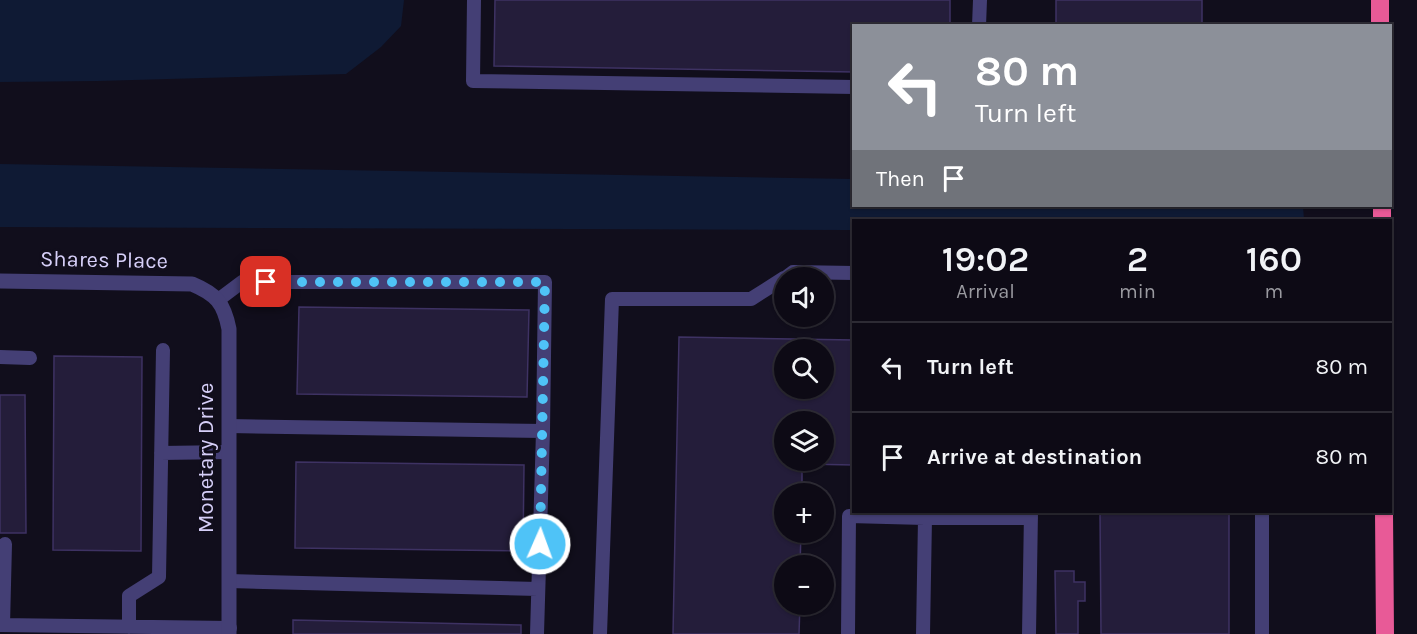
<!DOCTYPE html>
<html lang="en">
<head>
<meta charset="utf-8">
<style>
  body { margin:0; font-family:Karla,sans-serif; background:#1b1822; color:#f1f3f6; height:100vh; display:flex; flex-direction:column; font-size:22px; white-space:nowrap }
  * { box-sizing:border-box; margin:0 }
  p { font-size:20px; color:#9a9aa0 }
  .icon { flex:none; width:33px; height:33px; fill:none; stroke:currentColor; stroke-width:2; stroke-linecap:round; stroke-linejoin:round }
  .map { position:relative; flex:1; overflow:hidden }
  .sheet { position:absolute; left:852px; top:219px; width:540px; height:294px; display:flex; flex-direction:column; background:#0d0a15; border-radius:0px; box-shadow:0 2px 4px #0004,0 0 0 2px #2d2b34 }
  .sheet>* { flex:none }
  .hud { position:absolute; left:852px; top:24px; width:540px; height:183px; border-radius:0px; box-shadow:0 2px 4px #0004,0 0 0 2px #2d2b34; background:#8c9099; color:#fff; overflow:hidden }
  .buttons { position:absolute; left:774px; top:267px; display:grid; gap:12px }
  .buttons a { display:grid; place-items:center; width:60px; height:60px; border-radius:50%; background:#0d0a15; box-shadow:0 2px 4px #0004,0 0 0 2px #2d2b34; font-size:30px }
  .pin { position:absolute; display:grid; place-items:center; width:51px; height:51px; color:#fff; margin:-26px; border-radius:12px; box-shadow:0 3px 9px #0006 }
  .me { position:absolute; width:66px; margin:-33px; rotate:2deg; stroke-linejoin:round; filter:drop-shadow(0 0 4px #0008) }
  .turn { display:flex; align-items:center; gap:21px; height:126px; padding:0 24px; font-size:27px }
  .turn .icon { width:78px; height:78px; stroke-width:2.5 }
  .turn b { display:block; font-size:42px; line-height:51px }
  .then { display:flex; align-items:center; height:57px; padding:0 24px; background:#0003; gap:12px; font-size:22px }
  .eta { display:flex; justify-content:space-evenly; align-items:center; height:102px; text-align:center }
  .eta b { font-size:36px; font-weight:600; line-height:42px }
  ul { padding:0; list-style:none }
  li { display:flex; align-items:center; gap:18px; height:90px; padding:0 24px; border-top:2px solid #2d2b34 }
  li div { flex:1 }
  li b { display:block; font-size:22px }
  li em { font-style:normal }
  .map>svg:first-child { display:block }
</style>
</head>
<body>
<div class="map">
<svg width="1417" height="634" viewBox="0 0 1417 634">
  <rect width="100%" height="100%" fill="#110e1c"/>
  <path fill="#0f1a34" d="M0 0H404L401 26 381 47 346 74 98 81 0 82Z
    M0 164 853 179 854 206H1303L1304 220H854L853 230 0 227Z"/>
  <path fill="#241d3a" stroke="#3e3263" stroke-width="1.5" fill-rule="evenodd" d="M495 0H950V26H854V72L494 66Z
    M1056 0H1202V26H1056Z
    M299 307 529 310 527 397 297 394Z
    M679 337 854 340V465L802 464V494H784V532H801L800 566H784V604H800L799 634H673ZM784 350H824V388H784ZM784 422H824V460H784Z
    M54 356 142 357 141 551 53 550Z
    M0 395H25L26 533H0Z
    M296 462 524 465 523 551 295 548Z
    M1100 512H1229V634H1101Z
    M1055 571H1074V582H1085V601H1078V634H1056Z
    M293 620 521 625V634H293Z"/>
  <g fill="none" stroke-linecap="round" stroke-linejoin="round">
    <path stroke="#443f75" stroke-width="14" d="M474 0 473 81 854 87
      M979 26 980 0
      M785 278 793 272 854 273
      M218 300 242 282H545L543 431 537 634
      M0 357 30 358
      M229 426 543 431
      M161 453 229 452
      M229 581 538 589
      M0 625 230 628
      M3 625 5 544
      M129 627V596L159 577 163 350
      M600 634 612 299H751L784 278
      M848 634 849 516 925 518
      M923 634 925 518H1031
      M1029 634 1031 512
      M1262 634V512"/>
    <path stroke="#443f75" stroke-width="15" d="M0 281 192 284C216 294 224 303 229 329V634"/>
    <path stroke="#e85a97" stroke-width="18" d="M1380 0V26
      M1382 206V220
      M1384 512 1385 634"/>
  </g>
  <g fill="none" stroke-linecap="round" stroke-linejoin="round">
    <path stroke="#4fc3f7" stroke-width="10" stroke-dasharray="0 18" d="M266 282H545L540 544"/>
  </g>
  <g text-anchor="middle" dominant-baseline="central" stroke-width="6" stroke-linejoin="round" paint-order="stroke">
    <g font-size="22" fill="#d6cff8" stroke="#110e1c">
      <text transform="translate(104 260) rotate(1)">Shares Place</text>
      <text transform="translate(206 458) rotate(-90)">Monetary Drive</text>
    </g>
  </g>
</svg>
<div class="buttons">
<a><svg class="icon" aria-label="sound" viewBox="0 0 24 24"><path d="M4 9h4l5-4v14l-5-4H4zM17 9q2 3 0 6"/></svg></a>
<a><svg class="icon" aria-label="search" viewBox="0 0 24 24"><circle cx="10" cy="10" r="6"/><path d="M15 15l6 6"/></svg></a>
<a><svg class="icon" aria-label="layers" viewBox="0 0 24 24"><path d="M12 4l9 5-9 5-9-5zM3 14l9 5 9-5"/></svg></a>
<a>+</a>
<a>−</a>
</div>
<div class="pin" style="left:266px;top:282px;background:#d93025"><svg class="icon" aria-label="arrive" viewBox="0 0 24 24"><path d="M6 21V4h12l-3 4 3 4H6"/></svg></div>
<svg class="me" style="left:540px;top:544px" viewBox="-20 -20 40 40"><circle r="17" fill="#4fc3f7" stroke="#fff" stroke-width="3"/><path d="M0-11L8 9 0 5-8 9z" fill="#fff"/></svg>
<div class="hud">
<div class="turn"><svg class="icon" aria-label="left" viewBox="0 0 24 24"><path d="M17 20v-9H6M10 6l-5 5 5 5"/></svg><div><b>80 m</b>Turn left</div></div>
<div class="then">Then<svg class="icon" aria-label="arrive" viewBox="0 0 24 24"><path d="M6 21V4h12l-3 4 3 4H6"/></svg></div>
</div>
<section class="sheet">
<div class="eta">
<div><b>19:02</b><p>Arrival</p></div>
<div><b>2</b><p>min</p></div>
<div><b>160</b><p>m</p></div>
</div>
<ul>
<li><svg class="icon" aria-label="left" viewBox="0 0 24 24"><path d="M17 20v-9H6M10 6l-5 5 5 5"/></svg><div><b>Turn left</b></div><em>80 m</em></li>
<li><svg class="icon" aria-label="arrive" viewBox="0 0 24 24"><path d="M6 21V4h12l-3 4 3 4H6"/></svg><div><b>Arrive at destination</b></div><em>80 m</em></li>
</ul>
</section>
</div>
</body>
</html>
